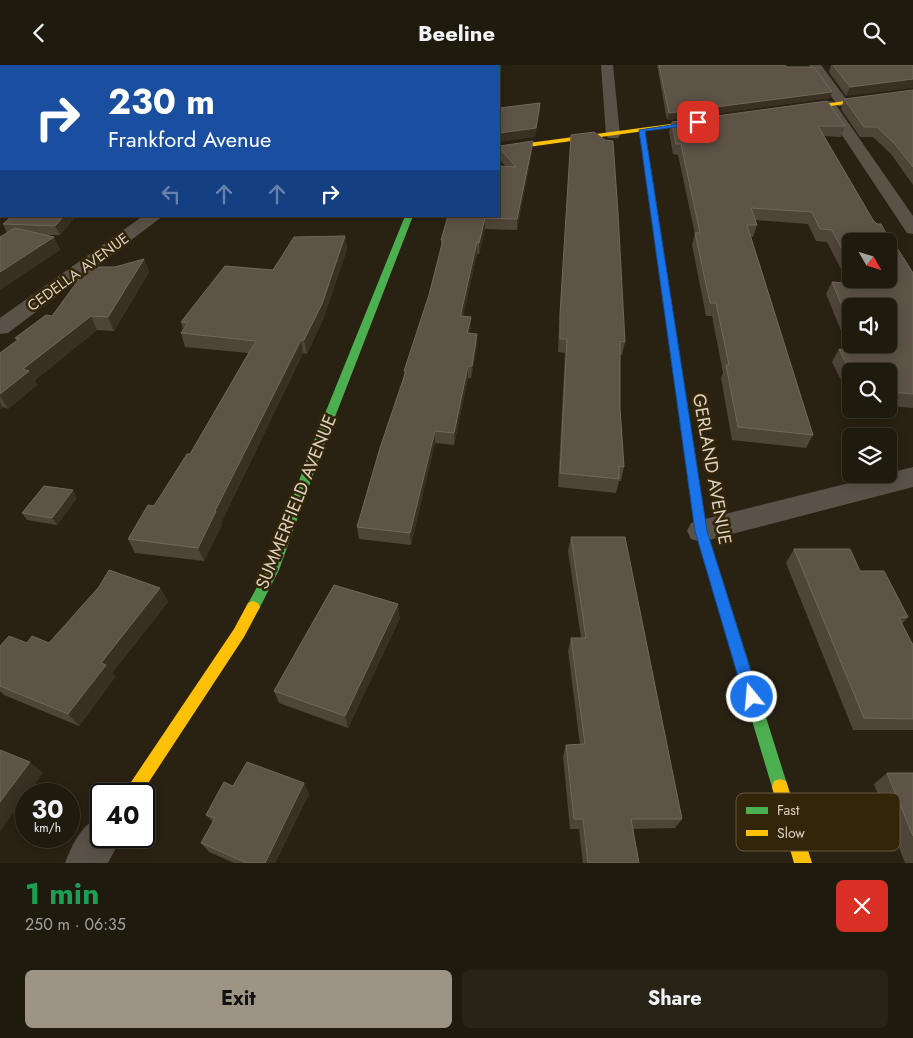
<!DOCTYPE html>
<html lang="en">
<head>
<meta charset="utf-8">
<style>
  body { margin:0; font-family:Jost,sans-serif; background:#272317; color:#f1f3f6; height:100vh; display:flex; flex-direction:column; font-size:19px; white-space:nowrap }
  * { box-sizing:border-box; margin:0 }
  p { font-size:16px; color:#a1a19e }
  .icon { flex:none; width:28px; height:28px; fill:none; stroke:currentColor; stroke-width:2; stroke-linecap:round; stroke-linejoin:round }
  .map { position:relative; height:798px; overflow:hidden }
  .drawer { display:flex; flex-direction:column; background:#1f1a0e; flex:1 }
  .drawer>* { flex:none }
  .banner { position:absolute; left:0px; top:0px; width:500px; height:152px; box-shadow:0 2px 12px #0003,0 0 0 1px #3c382e; background:#1a4fa0; color:#fff; overflow:hidden }
  .needle { width:32px; rotate:129deg }
  .controls { position:absolute; left:842px; top:168px; display:grid; gap:10px }
  .controls a { display:grid; place-items:center; width:55px; height:55px; border-radius:8px; background:#1f1a0e; box-shadow:0 2px 12px #0003,0 0 0 1px #3c382e; font-size:25px }
  .speed { position:absolute; left:15px; top:718px; display:flex; gap:10px; font-size:25px; font-weight:700; text-align:center }
  .speed>* { display:grid; place-content:center; width:65px; height:65px; border-radius:50%; background:#1f1a0e; box-shadow:0 2px 12px #0003,0 0 0 1px #3c382e; line-height:1 }
  .speed small { font-size:12px; font-weight:400 }
  .speed .limit { border:2px solid #111; border-radius:8px; background:#fff; color:#111 }
  .pin { position:absolute; display:grid; place-items:center; width:42px; height:42px; color:#fff; margin:-21px; border-radius:10px; box-shadow:0 2px 8px #0006 }
  .me { position:absolute; width:55px; margin:-28px; rotate:343deg; stroke-linejoin:round; filter:drop-shadow(0 0 4px #0008) }
  .turn { display:flex; align-items:center; gap:18px; height:105px; padding:0 25px; font-size:22px }
  .turn .icon { width:65px; height:65px; stroke-width:2.5 }
  .turn b { display:block; font-size:35px; line-height:42px }
  .lanes { display:flex; align-items:center; height:48px; padding:0 25px; background:#0003; justify-content:center; gap:25px; direction:ltr }
  .lanes .off { opacity:.35 }
  .round { display:grid; place-items:center; flex:none; width:52px; height:52px; border-radius:8px; background:#272317 }
  .headline { display:flex; align-items:center; justify-content:space-between; height:85px; padding:0 25px }
  h1 { font-size:30px; font-weight:700; line-height:38px; color:#1e9e55 }
  .cta { display:flex; gap:10px; margin-top:auto; padding:10px 25px }
  .cta a { flex:1; height:58px; border-radius:8px; background:#9d9485; color:#111; font-size:20px; font-weight:700; line-height:58px; text-align:center }
  .cta a+a { background:#272317; color:#f1f3f6 }
  header { display:flex; justify-content:space-between; align-items:center; height:65px; padding:0 25px; background:#1f1a0e; font-size:22px; font-weight:700 }
  .map>svg:first-child { display:block }
</style>
</head>
<body>
<header><svg class="icon" aria-label="back" viewBox="0 0 24 24"><path d="M15 5l-7 7 7 7"/></svg>Beeline<svg class="icon" aria-label="search" viewBox="0 0 24 24"><circle cx="10" cy="10" r="6"/><path d="M15 15l6 6"/></svg></header>
<div class="map">
<svg width="913" height="798" viewBox="0 0 913 798">
  <rect width="100%" height="100%" fill="#292213"/>
  <g fill="none" stroke-linecap="round" stroke-linejoin="round">
    <path fill="#041a2b" fill-rule="evenodd" d="M455 0H459L460 1H456Z"/>
    <path fill="#595248" fill-rule="evenodd" d="M601 0H613L620 70 618 73H608L606 70Z
      M809 0H821L849 38 848 41H838Z
      M829 36 834 37 913 151V169L907 168 822 40Z
      M143 151H163L8 268 0 269V253Z
      M913 402V422L701 477 691 474 687 466 691 458 701 455Z
      M101 751V771H122L108 798H65C73 778 81 760 101 751Z"/>
    <path fill="#4caf50" fill-rule="evenodd" d="M642 63 645 65 707 466 788 722 786 728 780 730 774 728 772 722 695 466 639 65Z
      M405 151H413L321 388 279 505 258 546 253 548 248 546 246 542 267 504 309 388Z"/>
    <path fill="#ffc107" fill-rule="evenodd" d="M913 26V30L793 46 790 44Z
      M708 54 710 57 499 86V82Z
      M253 536 258 538 260 542 244 572 141 729H123L234 564 248 538Z
      M780 714 786 716 788 722 812 798H794L772 722 774 716Z"/>
  </g>
  <path fill="#4e4438" fill-rule="evenodd" d="M657 0H785L787 2 832 27 830 33 667 55Z
    M831 0H913L846 31 829 7Z
    M913 25V120L891 89 873 72H860L841 44 844 34Z
    M672 57 845 61 841 72 824 71 873 155 913 208V343L889 341V306H851V335L832 297 839 284 849 285 826 229 832 217 848 218 827 177 816 176 808 159 755 155 757 160 753 172H751L813 370 806 383 732 375 721 313 723 308 712 251H706L692 180 695 169 678 90 673 89 669 67ZM851 176 889 214H851ZM851 241 889 279H851Z
    M571 70 625 277 622 290H620V343L624 402 621 416H619L616 428 558 422 565 288 558 287 559 262Z
    M500 81 532 86 517 165 485 164 479 189H477L463 251 471 263 469 269H477V281L471 313H468L454 380 435 378 411 480 359 474 357 462 404 312V306L429 230 441 184V175L448 151H499L506 102 499 93V82Z
    M12 151H76L60 170H43L54 172 60 185 7 168 3 159Z
    M345 171 347 184 324 252 307 289 303 288 221 458 222 460 204 496 135 488 128 474 154 441 190 389 248 288 185 282 181 268 183 264 181 257 273 205Z
    M144 194 149 207 114 266 97 265 35 315 37 320 8 344 3 342 0 345V288L17 276 15 273 52 251 115 202Z
    M77 433 57 460 27 455 22 448Z
    M571 472 682 754 675 763 633 764 639 798H583L579 764H570L563 691 566 680H580L568 586 571 573H581L568 486Z
    M794 484 860 506 908 552 902 559 913 580V665H853L786 498Z
    M160 523 168 537 112 608 115 612 79 661 4 630 0 626V581L27 578H49Z
    M400 553 348 663 279 638 274 626Z
    M887 708H913V798H905L874 719Z
    M304 718 309 729 275 798H234L209 787 201 778 213 757 206 750 233 721Z"/>
  <path fill="#393023" d="M335 0H351L349 1H333Z
    M913 14V23L846 31 850 22Z
    M832 27 830 33 667 55 669 48Z
    M540 38V47L535 72 499 77V68Z
    M533 76 532 86 517 165V154Z
    M1 95V114L0 115V96Z
    M64 151H76L60 170 55 161Z
    M485 153V164L479 189V178Z
    M345 171 347 184 324 252 307 289 304 275Z
    M54 172 60 185 0 225V207Z
    M477 177V189L461 260V248Z
    M144 194 149 207 114 266 108 252Z
    M91 251 97 265 35 315 37 320 8 344 0 331V329L23 304Z
    M471 252V263L467 280V268Z
    M477 269V281L471 313 472 301Z
    M301 275 303 288 221 458 222 460 204 496 198 483 215 446Z
    M468 301V313L454 380V368Z
    M0 337 3 342 0 345Z
    M435 366V378L411 480 410 468Z
    M73 425 77 433 57 460 52 453Z
    M160 523 168 537 112 608 115 612 79 661 68 649 101 598Z
    M398 539 400 553 348 663 345 651Z
    M30 697 43 708 28 729H26V731L0 766V737Z
    M304 718 309 729 275 798H265Z"/>
  <path fill="#5d5347" stroke="#71675a" d="M175 0H335L333 1H174Z
    M659 0H785L787 2H814L832 27 669 48Z
    M833 0H913V14L850 22Z
    M913 25V102L895 79 877 62H864L844 34Z
    M1 36V95L0 96V37Z
    M827 36 845 61H818L873 155 877 159H881L893 181H896L913 208V329L889 327V306H851V308L839 284 861 286 858 279H889V241H851V262L832 217 860 219 857 214H889V176H851V202L832 165 820 164 812 147 751 143 757 160H747L813 370 738 362 726 300H729L716 238H710L695 168H700L681 79H676L672 57Z
    M540 38 536 63 499 68V43Z
    M594 67 605 75 613 76 618 148 625 277 620 276V343L624 402 619 401V414L560 408 567 274H560V249L571 70Z
    M533 76 517 154 485 153 479 178 477 177 461 248V251L471 252 467 268 477 269 472 301H468L454 368 435 366 410 468 357 462 380 383 406 306H404L429 230 443 175H441L448 151H499V101L516 102 499 82V80L500 81Z
    M12 151H64L55 161 3 159Z
    M15 163 54 172 0 207V172Z
    M345 171 322 239 304 275H301L215 446H216L198 483 128 474 148 440 154 441 187 389H190L256 276 181 268 188 258 181 257 225 201 273 205 294 172Z
    M144 194 108 252 91 251 23 304 29 306 0 329V288L19 274 15 273 46 250 52 251 88 202H115Z
    M44 421 73 425 52 453 22 448Z
    M571 472H625L682 754H631L639 798H588L583 754H574L566 680 585 679 571 573H586Z
    M794 484H850L860 506H884L908 552 899 553 913 580V654L864 653Z
    M109 505 160 523 101 598 106 600 68 649 0 621V581L9 571 27 578 32 571 49 578 99 522Z
    M334 520 398 539 345 651 274 626Z
    M0 685 30 697 0 737Z
    M247 697 304 718 265 798H247L201 778 215 753 206 750 224 717 233 721Z
    M887 708H913V771Z"/>
  <path fill="#1a73e8" stroke="#114b97" d="M698 56 700 59 645 66 707 466 759 632 757 637 752 639 747 637 744 632 695 466 639 65Z"/>
  <g text-anchor="middle" dominant-baseline="central" stroke-width="5" stroke-linejoin="round" paint-order="stroke">
    <g font-size="15" fill="#dbd1c2" stroke="#332509">
      <text transform="translate(78 207) rotate(-36)">CEDELLA AVENUE</text>
    </g>
    <g font-size="18" fill="#dbd1c2" stroke="#332509">
      <text transform="translate(712 404) rotate(80)">GERLAND AVENUE</text>
      <text transform="translate(296 437) rotate(-68)">SUMMERFIELD AVENUE</text>
    </g>
  </g>
  <rect x="736" y="728" width="164" height="58" rx="8" fill="#332509" stroke="#655940" stroke-width="1"/>
  <rect x="746" y="742" width="22" height="7" fill="#4caf50"/>
  <rect x="746" y="765" width="22" height="6" fill="#ffc107"/>
  <g font-size="14" fill="#dbd1c2">
    <text x="777" y="750">Fast</text>
    <text x="777" y="773">Slow</text>
  </g>
</svg>
<div class="controls">
<a><svg class="needle" viewBox="-14 -14 28 28"><path d="M0-13l5 13h-10z" fill="#e53935"/><path d="M0 13l5-13h-10z" fill="#a1a19e"/></svg></a>
<a><svg class="icon" aria-label="sound" viewBox="0 0 24 24"><path d="M4 9h4l5-4v14l-5-4H4zM17 9q2 3 0 6"/></svg></a>
<a><svg class="icon" aria-label="search" viewBox="0 0 24 24"><circle cx="10" cy="10" r="6"/><path d="M15 15l6 6"/></svg></a>
<a><svg class="icon" aria-label="layers" viewBox="0 0 24 24"><path d="M12 4l9 5-9 5-9-5zM3 14l9 5 9-5"/></svg></a>
</div>
<div class="speed"><div>30<small>km/h</small></div><div class="limit">40</div></div>
<div class="pin" style="left:698px;top:57px;background:#d93025"><svg class="icon" aria-label="arrive" viewBox="0 0 24 24"><path d="M6 21V4h12l-3 4 3 4H6"/></svg></div>
<svg class="me" style="left:752px;top:632px" viewBox="-20 -20 40 40"><circle r="17" fill="#1a73e8" stroke="#fff" stroke-width="3"/><path d="M0-11L8 9 0 5-8 9z" fill="#fff"/></svg>
<div class="banner">
<div class="turn"><svg class="icon" aria-label="right" viewBox="0 0 24 24"><path d="M7 20v-9h11M14 6l5 5-5 5"/></svg><div><b>230 m</b>Frankford Avenue</div></div>
<div class="lanes"><svg class="icon off" aria-label="left" viewBox="0 0 24 24"><path d="M17 20v-9H6M10 6l-5 5 5 5"/></svg><svg class="icon off" aria-label="ahead" viewBox="0 0 24 24"><path d="M12 20V5M6 11l6-6 6 6"/></svg><svg class="icon off" aria-label="ahead" viewBox="0 0 24 24"><path d="M12 20V5M6 11l6-6 6 6"/></svg><svg class="icon" aria-label="right" viewBox="0 0 24 24"><path d="M7 20v-9h11M14 6l5 5-5 5"/></svg></div>
</div>
</div>
<section class="drawer">
<div class="headline"><div><h1>1 min</h1><p>250 m · 06:35</p></div><a class="round" style="background:#d93025;color:#fff"><svg class="icon" aria-label="close" viewBox="0 0 24 24"><path d="M6 6l12 12M18 6L6 18"/></svg></a></div>
<div class="cta"><a>Exit</a><a>Share</a></div>
</section>
</body>
</html>
